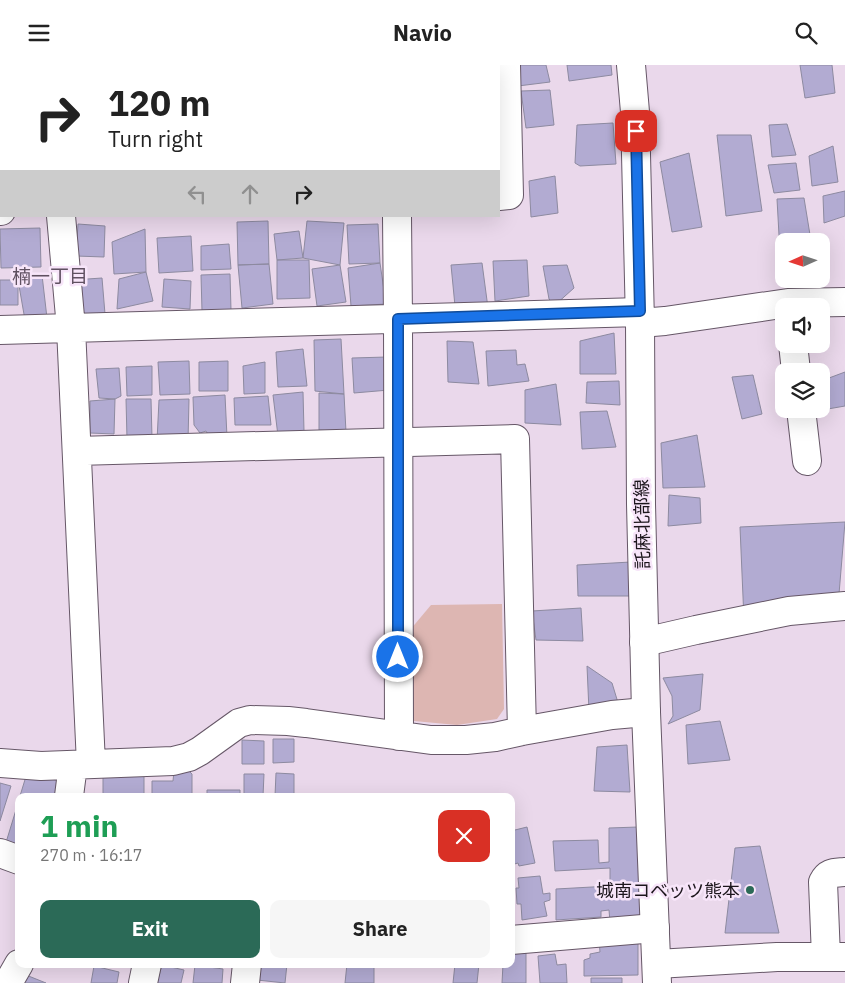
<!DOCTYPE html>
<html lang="en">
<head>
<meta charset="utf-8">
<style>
  body { margin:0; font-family:"IBM Plex Sans","Noto Sans JP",sans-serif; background:#f6f6f6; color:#222; height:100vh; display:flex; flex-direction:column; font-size:19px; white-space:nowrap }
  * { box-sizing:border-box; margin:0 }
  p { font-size:16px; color:#767676 }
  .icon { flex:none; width:28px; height:28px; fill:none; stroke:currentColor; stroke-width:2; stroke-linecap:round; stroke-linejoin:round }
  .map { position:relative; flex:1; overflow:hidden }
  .panel { position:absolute; left:15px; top:728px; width:500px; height:175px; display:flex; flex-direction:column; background:#fff; border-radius:10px; box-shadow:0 5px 20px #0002 }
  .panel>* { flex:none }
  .banner { position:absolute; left:0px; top:0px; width:500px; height:152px; box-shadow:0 5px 20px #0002; background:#fff; color:#222; overflow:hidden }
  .needle { width:32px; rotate:267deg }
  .fabs { position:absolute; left:775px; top:168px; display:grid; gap:10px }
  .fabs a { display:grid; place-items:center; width:55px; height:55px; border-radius:10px; background:#fff; box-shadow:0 5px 20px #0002; font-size:25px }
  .pin { position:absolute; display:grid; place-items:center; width:42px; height:42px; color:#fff; margin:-21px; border-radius:10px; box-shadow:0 2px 8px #0006 }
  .me { position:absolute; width:55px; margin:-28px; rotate:0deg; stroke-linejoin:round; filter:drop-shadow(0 0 4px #0008) }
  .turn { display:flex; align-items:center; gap:18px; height:105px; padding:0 25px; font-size:22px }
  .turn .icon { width:65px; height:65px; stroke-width:2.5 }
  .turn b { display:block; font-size:35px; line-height:42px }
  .lanes { display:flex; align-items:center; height:48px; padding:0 25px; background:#0003; justify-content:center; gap:25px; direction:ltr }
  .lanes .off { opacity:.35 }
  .round { display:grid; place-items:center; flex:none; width:52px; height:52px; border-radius:10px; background:#f6f6f6 }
  .headline { display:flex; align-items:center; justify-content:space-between; height:85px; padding:0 25px }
  h1 { font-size:30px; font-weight:700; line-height:38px; color:#1e9e55 }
  .cta { display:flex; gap:10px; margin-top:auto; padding:10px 25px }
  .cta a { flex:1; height:58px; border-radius:10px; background:#2b6a57; color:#fff; font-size:20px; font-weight:700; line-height:58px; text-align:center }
  .cta a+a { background:#f6f6f6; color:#222 }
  header { display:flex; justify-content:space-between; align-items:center; height:65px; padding:0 25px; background:#fff; font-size:22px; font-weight:700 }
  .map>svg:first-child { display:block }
</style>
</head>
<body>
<header><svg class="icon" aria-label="menu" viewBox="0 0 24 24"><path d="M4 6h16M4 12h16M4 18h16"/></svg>Navio<svg class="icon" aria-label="search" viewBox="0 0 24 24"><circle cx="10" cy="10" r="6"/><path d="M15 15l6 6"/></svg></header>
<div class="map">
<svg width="845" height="918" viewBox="0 0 845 918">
  <rect width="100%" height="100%" fill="#ead8eb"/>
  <path fill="#ddb6b2" d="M502 539 504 644 497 654 457 660 414 656 410 649V565L431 540Z"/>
  <path fill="#b2abd2" stroke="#8d8aa0" d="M518 0H546L550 17 518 21Z
    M567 0H611L612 10 569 16Z
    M800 0H832L835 28 805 33Z
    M550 25 554 60 526 63 521 26Z
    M613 58 616 99 580 101 575 98 577 60Z
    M787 59 796 90 772 92 769 60Z
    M717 70H751L762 146 726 151Z
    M833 81 838 117 812 121 809 91Z
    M689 88 702 162 672 167 660 97Z
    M796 98 800 125 774 128 768 100Z
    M555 111 558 148 531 152 529 116Z
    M845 126V151L824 158 823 131Z
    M804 133 811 176H784V187L780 188 777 134Z
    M268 156 269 199 238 200 237 157Z
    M307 156 344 158 340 200 303 193Z
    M78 159 105 161 104 192 76 191Z
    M378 159 380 198 349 199 347 160Z
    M40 163 41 202 1 203 0 164Z
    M145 164 146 207 114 209 112 177Z
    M299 166 303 193 277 195 274 169Z
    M191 171 193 206 159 208 157 173Z
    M229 179 231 204 201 205V181Z
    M277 195H309L310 233 277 234Z
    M527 195 529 231 495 236 493 196Z
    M380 198 386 239 351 241 348 203Z
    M482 198 488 243 455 241 451 200Z
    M269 199 273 239 242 243 238 200Z
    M340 200 346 237 317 241 312 204Z
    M567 200 574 223 555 240 549 234 543 201Z
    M146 207 153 236 117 244 119 214Z
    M230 209 231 245 202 246 201 210Z
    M42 210 47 253 25 255 18 215Z
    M102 213 105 249 76 251 73 215Z
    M164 214 191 216 190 244 162 242Z
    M0 215H18V240H0Z
    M614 268 616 309H580V276Z
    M341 274 344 329 315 326 314 275Z
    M447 276 473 277 479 319 448 317Z
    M303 284 307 321 278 322 276 287Z
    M516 285 517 300 525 299 529 316 488 321 486 286Z
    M387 292 389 325 354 328 352 293Z
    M189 296 190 329 160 330 158 297Z
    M228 296V326H199V297Z
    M265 297V328L244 329 243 301Z
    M152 301V330L127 331 126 302Z
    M119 303 121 331 115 334 99 333 96 304Z
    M845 307V341L822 345 821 316Z
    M753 310 762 349 742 354 732 312Z
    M619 316 620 340 586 338 587 317Z
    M556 319 561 360 525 358V325Z
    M303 327 304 366 278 371 273 330Z
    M319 328 344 329 346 367 319 365Z
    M225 330 227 372 210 373 206 366 200 368 194 360 193 332Z
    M268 331 271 360H235L234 333Z
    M115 334 114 369 90 368V336Z
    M126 334H151L152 373 127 374Z
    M189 334 188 376H157L159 335Z
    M607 346 616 382 582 384 580 347Z
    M697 370 705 422 663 423 661 378Z
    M669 430 700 433 701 458 668 461Z
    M845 457 838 541 744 555 740 462Z
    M631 497V531H578L577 500Z
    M581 543 583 576 536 575 532 546Z
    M587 601 612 618 619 641 589 646Z
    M703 609 700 645 668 659 673 651 672 631 663 613Z
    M720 656 730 695 688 699 686 660Z
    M273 674H294V697L273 698Z
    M242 675 264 676V699H242Z
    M627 680 630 727 594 726 597 682Z
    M174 706H189L192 709V731H152V716H173Z
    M27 708 63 717 59 731H20Z
    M276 708 294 709V731H275Z
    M244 709H264L263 731H244Z
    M103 710 144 711V731H103Z
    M0 718 11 721 0 756Z
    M207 725H240V731H207Z
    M19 735V789L4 784Z
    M527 762 535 798 519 801 518 798 511 800V766Z
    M638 762 641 855 610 857 609 845 601 846V852L556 855V824L610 821V803L555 806 553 776 598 775 599 798 609 797V763Z
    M760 781 779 868H725L735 783Z
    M540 811 543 829 550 828V835L544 837 547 851 522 855 521 839H517L516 823H519L518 813Z
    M599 875H638V910L584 911V895L590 893V889L600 887Z
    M511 883H526V918H502L503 899H511Z
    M555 889 557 900 566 899 567 918H540L538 891Z
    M259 899H287L285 918 257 915Z
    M347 899 374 901V918H345Z
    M455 899H479L477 918H453Z
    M162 900 184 905 181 918H157Z
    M195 900 223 904 222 918H193Z
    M94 901 119 907 117 918H91Z
    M26 910 46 918H22Z
    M591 913H622V918H591Z"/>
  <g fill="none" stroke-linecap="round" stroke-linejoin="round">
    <g stroke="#665767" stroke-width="30">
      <path id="minor" d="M45 0V1
        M161 0V1
        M271 0V1
        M386 0V1
        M499 131 509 130 506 0
        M0 146H1
        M61 151 71 263 91 699
        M397 151 398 254 399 671
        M640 258 665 256 788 238 845 237
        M0 265 640 247
        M793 279 796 306
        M801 344 807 396
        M77 386 515 374 522 666
        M644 577 696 565 789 546 845 541
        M0 698 41 701 173 696 189 692 200 686 239 658 250 655 288 656 306 658 431 675H466L495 672 522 666 612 650 646 647
        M69 731 73 700
        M0 788 19 795
        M511 875 655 863
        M826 892 823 817C828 807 834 808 845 807
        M657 899 777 892H845
        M8 918 19 899
        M143 918 147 899
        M245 918 247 899"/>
    </g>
    <g stroke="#665767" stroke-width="30">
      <path id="major" d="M631 0 635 47 640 258 641 439 646 647 657 918"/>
    </g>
    <use href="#minor" stroke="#fff" stroke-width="28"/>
    <use href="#major" stroke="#fff" stroke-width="28"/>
  </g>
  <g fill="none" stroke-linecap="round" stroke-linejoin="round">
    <g stroke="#114b97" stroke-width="12">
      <path id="route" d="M398 592V254L640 246 636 66"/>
    </g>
    <use href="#route" stroke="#1a73e8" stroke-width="9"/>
  </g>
  <circle fill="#2b6a57" stroke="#f7e5f9" stroke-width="2" cx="750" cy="825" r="5"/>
  <g text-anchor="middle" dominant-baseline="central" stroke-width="5" stroke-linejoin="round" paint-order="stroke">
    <g font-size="18" fill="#1c161c" stroke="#f7e5f9">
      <text transform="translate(642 459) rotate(-91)">託麻北部線</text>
    </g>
    <g font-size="18" fill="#1c161c" stroke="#f7e5f9" text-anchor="end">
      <text x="740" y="825">城南コベッツ熊本</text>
    </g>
    <g font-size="19" fill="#605161" stroke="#f7e5f9">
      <text x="50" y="211">楠一丁目</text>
    </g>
  </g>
</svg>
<div class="fabs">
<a><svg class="needle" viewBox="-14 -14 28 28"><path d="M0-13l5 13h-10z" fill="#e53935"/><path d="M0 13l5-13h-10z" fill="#767676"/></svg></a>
<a><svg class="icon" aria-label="sound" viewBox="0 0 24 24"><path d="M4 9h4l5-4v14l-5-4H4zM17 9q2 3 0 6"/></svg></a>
<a><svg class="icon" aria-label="layers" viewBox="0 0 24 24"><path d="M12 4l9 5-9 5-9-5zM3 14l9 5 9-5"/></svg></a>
</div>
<div class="pin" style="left:636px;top:66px;background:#d93025"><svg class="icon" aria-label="arrive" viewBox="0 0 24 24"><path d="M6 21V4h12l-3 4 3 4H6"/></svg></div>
<svg class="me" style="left:398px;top:592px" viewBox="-20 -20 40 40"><circle r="17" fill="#1a73e8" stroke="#fff" stroke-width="3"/><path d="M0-11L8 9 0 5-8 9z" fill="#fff"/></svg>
<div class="banner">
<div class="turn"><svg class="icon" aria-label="right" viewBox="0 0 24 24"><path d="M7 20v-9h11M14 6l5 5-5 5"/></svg><div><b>120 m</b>Turn right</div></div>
<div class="lanes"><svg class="icon off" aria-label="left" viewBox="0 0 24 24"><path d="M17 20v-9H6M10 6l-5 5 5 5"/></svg><svg class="icon off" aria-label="ahead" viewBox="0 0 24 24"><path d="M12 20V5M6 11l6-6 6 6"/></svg><svg class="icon" aria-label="right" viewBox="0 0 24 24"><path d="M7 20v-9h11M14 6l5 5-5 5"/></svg></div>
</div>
<section class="panel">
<div class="headline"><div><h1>1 min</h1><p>270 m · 16:17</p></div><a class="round" style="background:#d93025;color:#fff"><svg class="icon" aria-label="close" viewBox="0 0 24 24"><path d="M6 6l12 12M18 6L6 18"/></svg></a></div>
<div class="cta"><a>Exit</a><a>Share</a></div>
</section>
</div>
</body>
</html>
